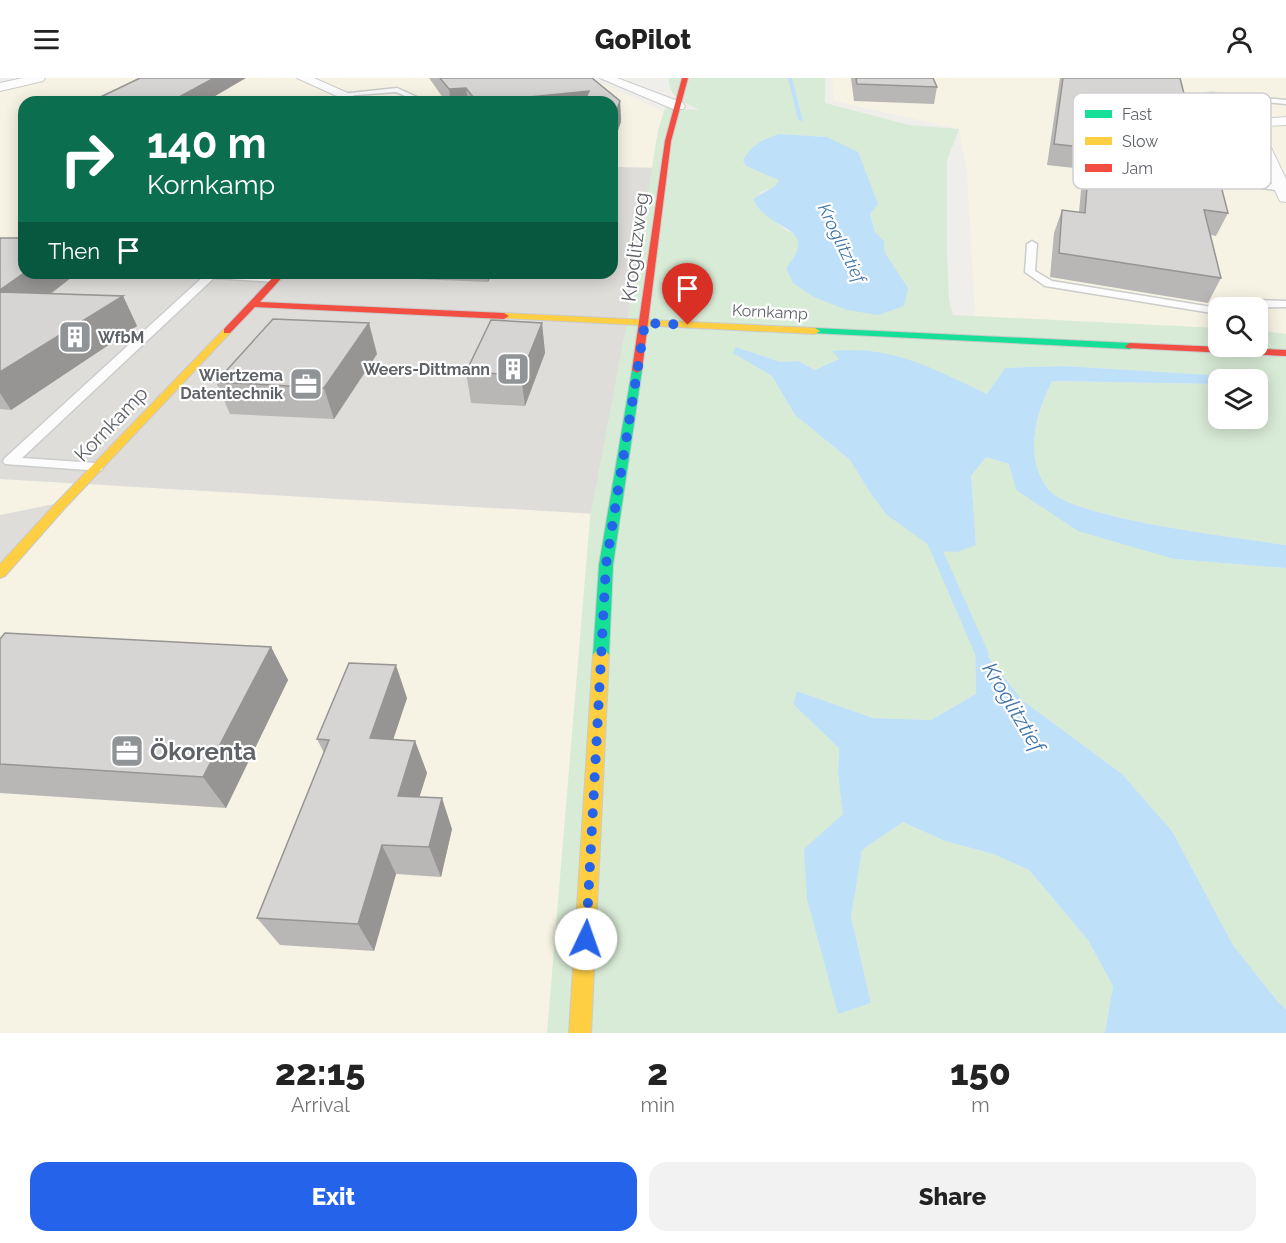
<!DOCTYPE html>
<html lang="en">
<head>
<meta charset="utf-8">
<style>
  body { margin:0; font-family:Raleway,sans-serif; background:#f2f2f2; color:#222; height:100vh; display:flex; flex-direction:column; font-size:22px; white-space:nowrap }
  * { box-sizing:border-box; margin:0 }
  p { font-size:20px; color:#767676 }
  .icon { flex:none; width:33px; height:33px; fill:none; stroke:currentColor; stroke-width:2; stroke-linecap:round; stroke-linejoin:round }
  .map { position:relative; height:955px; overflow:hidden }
  .panel { display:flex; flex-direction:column; background:#fff; flex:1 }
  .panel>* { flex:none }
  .hud { position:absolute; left:18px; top:18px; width:600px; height:183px; border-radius:18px; box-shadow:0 3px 15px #0003; background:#0b6e4f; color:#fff; overflow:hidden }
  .controls { position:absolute; left:1208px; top:219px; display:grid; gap:12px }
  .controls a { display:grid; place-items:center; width:60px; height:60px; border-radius:12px; background:#fff; box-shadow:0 3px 15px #0003; font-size:30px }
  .pin { position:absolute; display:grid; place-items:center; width:51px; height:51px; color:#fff; margin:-62px -26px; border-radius:50% 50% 50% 0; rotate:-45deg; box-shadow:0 0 6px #0007 }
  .pin .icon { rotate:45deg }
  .me { position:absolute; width:66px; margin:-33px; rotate:3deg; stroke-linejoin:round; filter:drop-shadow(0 0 4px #0008) }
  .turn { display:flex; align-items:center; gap:21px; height:126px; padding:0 30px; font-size:27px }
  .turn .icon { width:78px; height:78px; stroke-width:2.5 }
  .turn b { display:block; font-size:42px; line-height:51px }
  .then { display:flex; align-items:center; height:57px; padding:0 30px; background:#0003; gap:12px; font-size:22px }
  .eta { display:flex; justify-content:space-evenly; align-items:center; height:102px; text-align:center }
  .eta b { font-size:36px; font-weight:800; line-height:42px }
  .button { display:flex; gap:12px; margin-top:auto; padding:12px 30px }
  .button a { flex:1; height:69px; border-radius:18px; background:#2563eb; color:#fff; font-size:24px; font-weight:800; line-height:69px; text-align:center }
  .button a+a { background:#f2f2f2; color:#222 }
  header { display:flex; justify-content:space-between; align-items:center; height:78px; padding:0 30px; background:#fff; font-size:27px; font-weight:800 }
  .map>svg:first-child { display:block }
</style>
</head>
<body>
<header><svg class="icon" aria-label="menu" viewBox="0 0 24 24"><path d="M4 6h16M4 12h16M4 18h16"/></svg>GoPilot<svg class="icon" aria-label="person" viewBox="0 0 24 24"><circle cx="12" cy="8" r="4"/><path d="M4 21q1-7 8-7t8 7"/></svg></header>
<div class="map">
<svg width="1286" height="955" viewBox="0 0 1286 955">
  <rect width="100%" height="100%" fill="#efeeea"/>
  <path fill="#f7f3e4" d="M39 0H590L660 32 667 43 664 90 612 89V24H24V172L0 171V9Z
    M832 0H1286V266L1257 264V230H1218V263L976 252 967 94 959 51 834 23Z
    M0 401 614 437 580 955H0Z"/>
  <path fill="#dfddda" d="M612 89 664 90 614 437 0 401V171L24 195H612Z
    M64 424 0 496V437Z"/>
  <path fill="#d8ebd6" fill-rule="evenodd" d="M669 0H825V25L909 47 959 51 947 82V175L949 222 953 237 1218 250V268H1257V252L1286 256V467C1242 460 1071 441 1048 411 1022 377 1037 338 1052 303L1218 306V340H1257L1258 300 1063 288 1005 290 987 316 935 292 832 273 839 281 815 292 798 283 780 284 736 269 772 298 795 337 850 382 871 416 976 467 971 398 986 379 1009 386 1016 412 1174 481 1286 490V931L1278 924 1233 867 1172 753 1122 696 1022 622 975 563 976 616 931 642 873 640 797 613 793 626 839 670 838 697 844 736 838 936 871 925 851 839 862 772 903 744 945 763 993 776 1029 792 1088 862 1113 908 1105 955H547L590 440 631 222 658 52 665 30 699 32C684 23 668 20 669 0ZM779 56 826 59 870 136 875 154 884 163 885 175 797 176C803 150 788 159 777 144 770 136 765 125 759 115L776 108 779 102Z"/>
  <path fill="#bfe0f9" d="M779 56 827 59 858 74 878 126 870 136 875 154 884 163 885 175 908 210 904 228 878 237 847 232 814 219 793 205 786 190C822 146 769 156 753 121L775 108 779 102 746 88 743 82C753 66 762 62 779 56Z
    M736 269 780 284 798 283 815 292 839 281 832 273C893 267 933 291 987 316L1005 290 1063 288 1260 300 1218 302V306L1052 303C1036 337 1023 378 1048 411 1071 441 1242 460 1286 467V490L1174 481 1078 453 1016 412 1009 386 986 379 971 398 976 467 957 474 937 473 887 437 871 416 850 382 795 337 772 298 733 275Z
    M975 562 1022 622 1122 696 1172 753 1233 867 1278 924 1286 931V955H1105L1113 908 1088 862 1029 792 993 776 945 763 903 744 862 772 851 839 871 925 838 936 807 821 804 771 843 736 838 696 839 670 793 626 797 613 873 640 931 642 976 616Z"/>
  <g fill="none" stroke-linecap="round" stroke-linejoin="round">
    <path fill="#bfe0f9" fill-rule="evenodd" d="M788 0H792L803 43 798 42Z
      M931 456 937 460 989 576 987 580 982 581 977 580 975 576 925 460Z"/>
    <g stroke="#cbcccc" stroke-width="3">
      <path id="lane" d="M397 10 428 24H419L396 14 344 18 341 16Z
        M1211 15 1286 22V26L1211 19 1201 20 1202 34 1267 44 1263 46 1189 39 1193 54 1186 56 1181 37 1195 34 1196 18Z
        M1200 96 1282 107 1286 110 1282 113 1197 101V97Z
        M1032 163 1037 166 1035 193 1052 203 1218 230V236L1045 208 1025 194 1027 166Z
        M191 195 276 198 281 201 276 204 214 200 22 380 96 385 103 390 101 393 5 386 3 383 5 380 203 199Z
        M1251 222 1286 223V229L1236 230Z"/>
    </g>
    <g stroke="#cbcccc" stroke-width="2">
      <path id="street" d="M23 0H45L43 3 0 13V5Z
        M297 0H314L368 24H350Z
        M600 0H617L683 25 685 28 683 31H673Z
        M1286 39V47L1267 48 1264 50V55L1286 101V124L1280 123 1278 119 1250 55V49L1258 41Z"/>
    </g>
    <g stroke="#cacacb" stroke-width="2">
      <path id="fast" d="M815 250 1130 265 1135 268 1130 271 812 255 810 253Z
        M637 289 642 292 613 487 609 577 606 581 601 583 596 581 593 577 599 487 632 292Z"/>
    </g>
    <g stroke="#cacacb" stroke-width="2">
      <path id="slow" d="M504 235 815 250 820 253 815 256 501 240 499 238Z
        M224 251 232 253 65 430 5 498 0 500V486L57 424Z
        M601 571 606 573 609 577 591 955H569L593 577 596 573Z"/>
    </g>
    <g stroke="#cacacb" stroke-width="2">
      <path id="jam" d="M682 0H688L671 63 642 292 637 295 632 292 665 63Z
        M277 195H286L260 224 504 235 509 238 504 241 255 229 230 255H224V251Z
        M1130 265 1286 272V278L1127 270 1125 268Z"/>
    </g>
    <use href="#lane" fill="#fdfcfc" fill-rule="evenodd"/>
    <use href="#street" fill="#fdfcfc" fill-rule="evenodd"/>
    <use href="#fast" fill="#16e098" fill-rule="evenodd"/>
    <use href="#slow" fill="#ffcf43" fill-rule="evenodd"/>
    <use href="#jam" fill="#f24e42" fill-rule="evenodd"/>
  </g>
  <path fill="#b8b7b5" d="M429 0H592L620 23 621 44 612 24H446Z
    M851 0H933L937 9 934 26 854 23Z
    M1060 0H1180L1205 98 1228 135 1216 158 1211 157 1221 200 1208 225 1050 199 1054 155 1062 132 1079 134 1083 91 1047 87Z
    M0 160 24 195H77L51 216 123 218 137 248 11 332 0 331Z
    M415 195H492L488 204 417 201Z
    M542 245 545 275 525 328 471 325 466 294Z
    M377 276 334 341 230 336 216 304Z
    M0 561 271 569 288 602 226 730 0 715Z
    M407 620 393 662 415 663 427 695 419 719 452 751 441 799 396 796 374 873 280 867 257 840 324 675 317 661Z"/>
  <path fill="#969594" d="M214 0H246L205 24H170Z
    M466 10 468 24H451L449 11Z
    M589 13 590 24H479Z
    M620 23 621 44 612 69V45Z
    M24 195H77L15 243 0 218V212Z
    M487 195H492L488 204Z
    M123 218 137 248 11 332 0 315V294Z
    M369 245 377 276 334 341 324 310Z
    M542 245 545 275 525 328 521 297Z
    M271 569 288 602 226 730 203 699Z
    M396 587 407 620 383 692 370 660Z
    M415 663 427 695 410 749 398 718Z
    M442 720 452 751 441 799 429 769Z
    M382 767 396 796 374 873 358 846Z"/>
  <path fill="#d6d5d3" stroke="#969594" stroke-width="1.5" d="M140 0H214L170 24H90Z
    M440 0H592L620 23 612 45V24H584L589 13 477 24 466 10 449 11Z
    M856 0H933L937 9 857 6Z
    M1063 0H1180L1205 98 1219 100 1228 135 1204 132 1221 200 1059 175 1062 132 1085 135 1090 70 1054 66Z
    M0 160H24V195L0 212Z
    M0 214 123 218 0 294Z
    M273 241 369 245 324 310 216 304Z
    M491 242 542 245 521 297 466 294Z
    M5 555 271 569 203 699 0 686V561Z
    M349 585 396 587 370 660 415 663 398 718 442 720 429 769 382 767 358 846 257 840 329 662 317 661Z"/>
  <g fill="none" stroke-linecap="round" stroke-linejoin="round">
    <path stroke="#2563eb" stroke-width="10" stroke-dasharray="0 18" d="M586 861 606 487 645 245 688 247"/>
  </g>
  <defs>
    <g id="building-square" transform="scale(1.725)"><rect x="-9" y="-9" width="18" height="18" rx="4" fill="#919496" stroke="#fff"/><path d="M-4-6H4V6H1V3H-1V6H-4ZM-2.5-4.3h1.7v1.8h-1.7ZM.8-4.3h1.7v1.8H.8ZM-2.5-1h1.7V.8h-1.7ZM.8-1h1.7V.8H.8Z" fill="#fff"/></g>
    <g id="office-square" transform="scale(1.725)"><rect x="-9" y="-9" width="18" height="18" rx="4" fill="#919496" stroke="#fff"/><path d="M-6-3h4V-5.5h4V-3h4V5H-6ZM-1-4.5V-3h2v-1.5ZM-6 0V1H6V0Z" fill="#fff"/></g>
  </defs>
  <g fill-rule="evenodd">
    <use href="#building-square" x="75" y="259"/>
    <use href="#building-square" x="513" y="291"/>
    <use href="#office-square" x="306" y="306"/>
    <use href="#office-square" x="127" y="673"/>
  </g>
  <g text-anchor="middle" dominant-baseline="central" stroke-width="4.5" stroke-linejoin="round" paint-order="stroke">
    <g font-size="16" fill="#5f6368" stroke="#fff">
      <text transform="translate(770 234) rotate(3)">Kornkamp</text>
    </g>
    <g font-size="16" font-weight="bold" fill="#5f6368" stroke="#fff" text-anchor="end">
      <text x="98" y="259" text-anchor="start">WfbM</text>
      <text x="490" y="291">Weers-Dittmann</text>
      <text x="283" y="297">Wiertzema<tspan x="283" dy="18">Datentechnik</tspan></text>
    </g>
    <g font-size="18" font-style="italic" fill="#4174aa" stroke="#fff">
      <text transform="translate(842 165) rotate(64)">Kroglitztief</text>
    </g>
    <g font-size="20" fill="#5f6368" stroke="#fff">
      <text transform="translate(635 169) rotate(-83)">Kroglitzweg</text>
      <text transform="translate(111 346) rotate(-46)">Kornkamp</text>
    </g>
    <g font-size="21" font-style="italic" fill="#4174aa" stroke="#fff">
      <text transform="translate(1014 629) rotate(59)">Kroglitztief</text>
    </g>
    <g font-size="24" font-weight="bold" fill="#5f6368" stroke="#fff" text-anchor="start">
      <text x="150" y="673">Ökorenta</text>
    </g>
  </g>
  <rect x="1073" y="15" width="198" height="96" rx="9" fill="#fff" stroke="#cfd0d2" stroke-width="1.5"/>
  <rect x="1085" y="32" width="27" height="8" fill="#16e098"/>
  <rect x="1085" y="59" width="27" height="8" fill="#ffcf43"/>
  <rect x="1085" y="86" width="27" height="8" fill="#f24e42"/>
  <g font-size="16" fill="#5f6368">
    <text x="1122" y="42">Fast</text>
    <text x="1122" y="69">Slow</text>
    <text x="1122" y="96">Jam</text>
  </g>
</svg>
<div class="controls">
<a><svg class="icon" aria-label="search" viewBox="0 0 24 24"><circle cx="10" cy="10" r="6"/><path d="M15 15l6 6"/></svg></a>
<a><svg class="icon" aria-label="layers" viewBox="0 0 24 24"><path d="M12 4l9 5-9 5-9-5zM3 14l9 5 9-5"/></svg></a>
</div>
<div class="pin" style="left:688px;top:247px;background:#d93025"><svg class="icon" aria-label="arrive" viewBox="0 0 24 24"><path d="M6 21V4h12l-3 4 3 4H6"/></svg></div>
<svg class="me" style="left:586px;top:861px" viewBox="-20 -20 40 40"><circle r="19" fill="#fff"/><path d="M0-13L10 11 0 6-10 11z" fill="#2563eb"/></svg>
<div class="hud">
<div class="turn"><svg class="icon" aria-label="right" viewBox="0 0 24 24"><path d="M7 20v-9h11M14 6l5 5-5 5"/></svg><div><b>140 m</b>Kornkamp</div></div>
<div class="then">Then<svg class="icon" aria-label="arrive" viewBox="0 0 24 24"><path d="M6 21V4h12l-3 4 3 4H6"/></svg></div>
</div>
</div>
<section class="panel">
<div class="eta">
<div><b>22:15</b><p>Arrival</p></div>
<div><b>2</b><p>min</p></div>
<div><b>150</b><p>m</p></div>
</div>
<div class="button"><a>Exit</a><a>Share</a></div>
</section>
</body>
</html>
